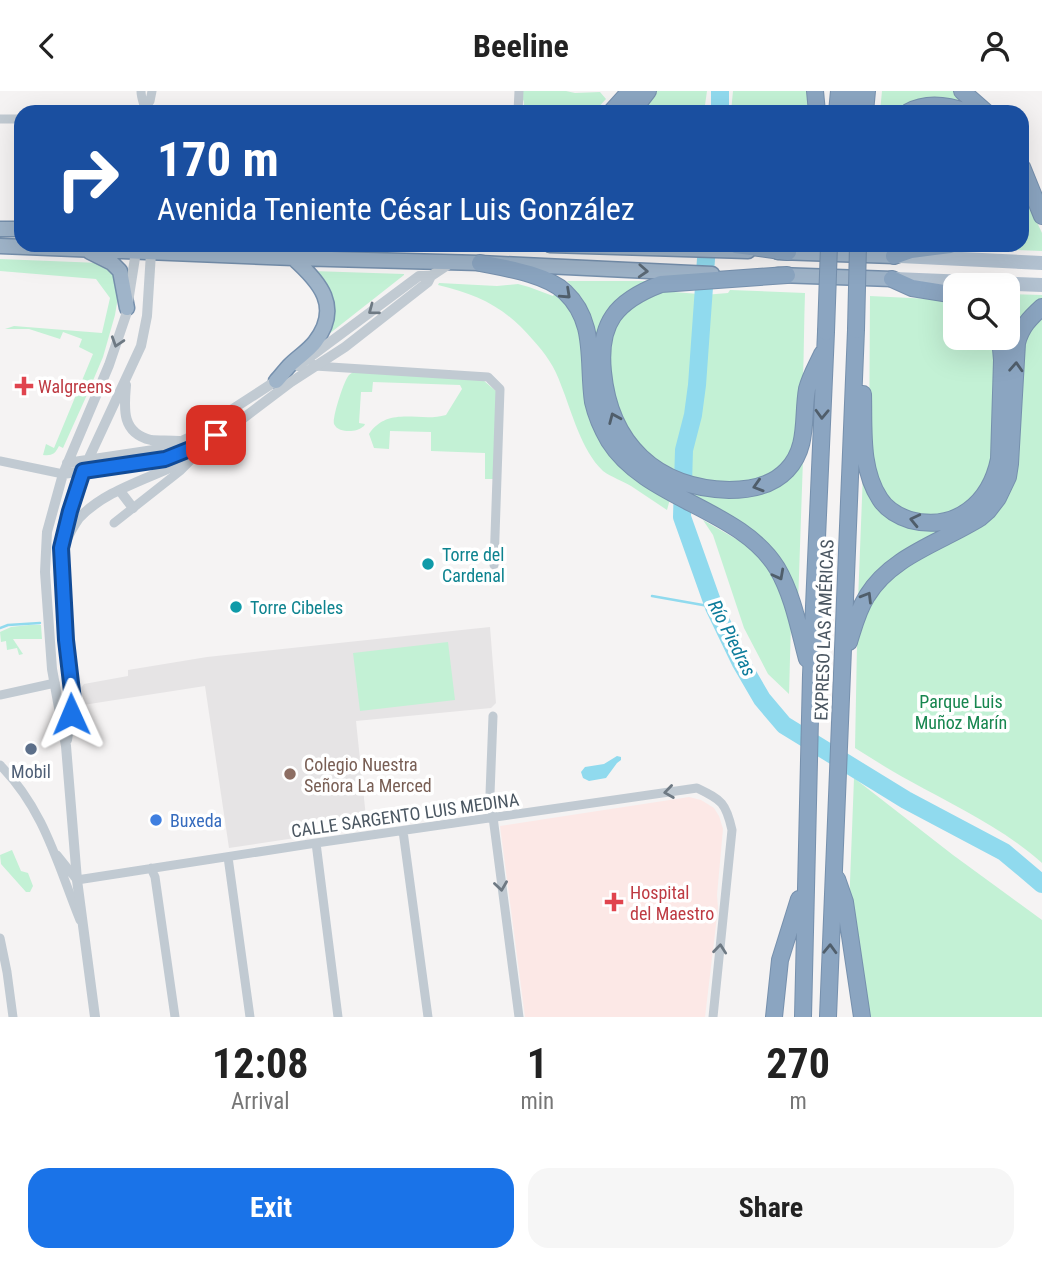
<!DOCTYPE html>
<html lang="en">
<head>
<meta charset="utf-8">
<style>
  body { margin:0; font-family:"Roboto Condensed",sans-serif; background:#f6f6f6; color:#222; height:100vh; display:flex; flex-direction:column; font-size:26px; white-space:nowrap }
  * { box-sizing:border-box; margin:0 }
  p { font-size:23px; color:#767676 }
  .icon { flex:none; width:38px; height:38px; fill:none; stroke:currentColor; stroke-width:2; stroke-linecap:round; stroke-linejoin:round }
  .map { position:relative; height:926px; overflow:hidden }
  .sheet { display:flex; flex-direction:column; background:#fff; flex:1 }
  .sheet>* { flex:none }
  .banner { position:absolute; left:14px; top:14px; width:1015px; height:147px; border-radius:21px; box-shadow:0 7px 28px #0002; background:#1a4fa0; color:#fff; overflow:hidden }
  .controls { position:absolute; left:943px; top:182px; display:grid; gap:14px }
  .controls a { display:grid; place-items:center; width:77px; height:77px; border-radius:14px; background:#fff; box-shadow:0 7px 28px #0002; font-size:35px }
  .pin { position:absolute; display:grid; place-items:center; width:60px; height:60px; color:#fff; margin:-30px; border-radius:14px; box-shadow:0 4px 10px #0006 }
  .me { position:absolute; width:77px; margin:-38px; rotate:359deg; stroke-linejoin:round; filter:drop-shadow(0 0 5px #0008) }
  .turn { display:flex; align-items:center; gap:24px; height:147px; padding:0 28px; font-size:32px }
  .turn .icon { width:91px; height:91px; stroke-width:2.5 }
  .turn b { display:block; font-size:49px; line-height:60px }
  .eta { display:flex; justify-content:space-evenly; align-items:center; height:119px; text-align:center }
  .eta b { font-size:42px; font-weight:700; line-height:49px }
  .cta { display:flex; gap:14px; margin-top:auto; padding:14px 28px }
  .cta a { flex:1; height:80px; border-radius:21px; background:#1a73e8; color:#fff; font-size:28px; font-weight:700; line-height:80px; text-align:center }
  .cta a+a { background:#f6f6f6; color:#222 }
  header { display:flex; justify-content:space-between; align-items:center; height:91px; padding:0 28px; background:#fff; font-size:32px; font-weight:700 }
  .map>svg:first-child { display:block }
</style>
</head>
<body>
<header><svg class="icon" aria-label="back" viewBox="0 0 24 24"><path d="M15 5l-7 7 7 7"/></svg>Beeline<svg class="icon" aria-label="person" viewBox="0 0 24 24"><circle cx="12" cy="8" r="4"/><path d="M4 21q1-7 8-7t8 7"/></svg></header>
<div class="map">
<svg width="1042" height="926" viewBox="0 0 1042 926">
  <rect width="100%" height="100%" fill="#f5f3f3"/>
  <path fill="#e6e4e5" d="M490 536 496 612 491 617 356 630 367 736 229 757 205 595 83 614 81 597 84 593 128 585V579L207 566Z"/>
  <path fill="#fce8e6" d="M689 706 701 709 714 717 719 725 723 738 717 804 718 817 705 926H525L500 735Z"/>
  <path fill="#c3f1d5" d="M519 0H566L575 2 600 1 606 8 594 21H521C527 13 523 8 519 0Z
    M654 0H707L704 21H639Z
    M733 0H809L813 21H731Z
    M882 0H954L982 21 909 14 897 21H880Z
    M1022 93 1034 125 1042 142V160L954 157 962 154H1022Z
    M0 168 100 172 110 175 120 194 115 224 103 266 86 306 63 357 59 355C55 363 52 365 43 364L46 353 54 357 93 263 79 256 82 248 63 241 60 248 29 238H5L14 235 102 242 110 207 96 188 0 180Z
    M312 180 404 183V184L329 243 327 242Z
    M567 190H657L605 226 615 350 589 222 581 206Z
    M439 192 497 195 518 193 529 196 553 205 555 202 569 217 581 239 586 295 670 408 667 419C655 411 643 403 631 395 623 390 611 386 603 380 581 359 572 321 561 294 555 276 545 262 533 249 505 216 479 204 438 194Z
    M730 199 805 202C804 230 804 259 803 288 803 308 804 332 797 352 780 400 728 398 688 384L685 378V365L696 313 704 204 728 202Z
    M662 200 699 203 694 300 691 322 683 351 680 379 678 381 649 364 623 340 606 276 614 231 625 217Z
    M1008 203 1042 204V212L1010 259 1007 258 1004 247H1008Z
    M870 205 951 209 955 211 956 247H993L995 253 991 380 976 405 955 421 936 426 915 425 896 416 885 406 869 370Z
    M1042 225V772C1003 737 955 715 910 690 891 680 873 668 855 657L857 554 864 522 886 489 901 475 977 435 1023 255 1032 237Z
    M353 281 483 289 497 301 495 388H485V362L431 360V341L390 340 389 358 374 357 369 343C389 314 420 332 446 324L462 298 460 294 373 291 372 301H361L359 332 365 333 364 335C359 339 355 340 349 340 343 340 337 339 334 333 332 327 344 289 349 284 350 283 352 282 353 281Z
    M803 368 798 513 790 493 695 407V402L724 406Z
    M863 382 872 407 947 435 858 510Z
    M703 429 750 456 772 482 788 515 791 532 789 603 768 583 744 537 713 444Z
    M29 534H41L42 548H13L23 563 19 564 17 557 7 559 6 550 1 551 0 541 11 536Z
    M448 551 455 609 360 620 353 562Z
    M854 687 953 764 1042 829V926H865L849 817Z
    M12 759 21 780 28 782 33 795 30 801H26L1 773 0 764Z"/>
  <path fill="#90daee" d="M617 665 621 666V669L617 672 606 687 589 690 583 687 581 681 585 676 604 673Z"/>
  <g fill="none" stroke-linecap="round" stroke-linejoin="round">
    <path stroke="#90daee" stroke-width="2.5" d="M652 505 714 516
      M0 537 8 534 40 532"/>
    <path stroke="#90daee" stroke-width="18" d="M720 21V0
      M707 154 697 294 693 324 684 359 682 426 714 516 741 572 762 608 784 634 906 709 1004 761 1042 793"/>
    <g stroke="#7690ad" stroke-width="17">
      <path id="trunk" d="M0 138H21
        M550 154 748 160
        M0 155 293 167 480 172 712 183
        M90 161 112 172 120 180 127 217
        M778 161 894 165
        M778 184 892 188
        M276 290C281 285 285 279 290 274 298 266 308 260 315 251 342 216 320 191 293 167"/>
    </g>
    <g stroke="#7690ad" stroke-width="18">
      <path id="motorway" d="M815 0 817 21
        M962 0 986 21
        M611 21 630 0
        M632 21 648 0
        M837 21 839 0
        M849 21 852 0
        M865 21 867 0
        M908 21C926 11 948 14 967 21
        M1022 76 1042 125
        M736 154 788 161
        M894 165 911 159 950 154
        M480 172C505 177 546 183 565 201 597 231 587 271 593 311 596 324 602 338 609 350 646 409 740 417 777 477 793 504 799 538 807 568
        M787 184 661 193C616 210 598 232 603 281 610 353 656 397 729 399 750 399 772 395 787 379 809 356 802 326 807 298 810 286 817 274 822 263
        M892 188 912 197 956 204
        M863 303C864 338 860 378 880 408 887 419 898 425 910 429 956 441 990 412 999 368L1002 269 1000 247
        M849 551C854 535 858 519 867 505 891 465 942 451 980 427L988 420 998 407 1008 386 1010 373 1017 252C1021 236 1030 227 1042 216
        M837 788 845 811 862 926
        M774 926 780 869 799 808
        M803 926 811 584 826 241
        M828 926 856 239"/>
    </g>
    <path stroke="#c1cad2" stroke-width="9" d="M141 0C141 8 145 14 145 21
      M145 16 150 10 152 0
      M518 21 519 0
      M0 28H21
      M313 273 315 275 488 286 500 298 494 474
      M0 370 63 383
      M114 432 180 380 192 368
      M0 604 55 592
      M493 625 490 703 519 926
      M0 674C44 718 57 772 80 829
      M403 740 428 926
      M316 752 338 926
      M57 764 77 789 316 752 697 697C722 709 726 712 732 739L713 926
      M228 766 250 926
      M151 777 155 786 175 926
      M0 847 7 881 13 926"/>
    <path stroke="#c1cad2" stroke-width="10" d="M298 275 419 185H431
      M126 294C124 317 121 342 151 349 159 350 170 349 179 350
      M67 372 167 357 188 347 282 286
      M63 383 165 368 195 356 237 332 291 291 345 256 428 191 431 185 452 171
      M120 400 133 417
      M68 446C71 439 75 433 79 427 112 392 170 384 207 356
      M67 649 73 609 66 549 61 457 70 420 88 369 141 255 147 225 151 162 147 154
      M95 926 77 789 66 655 52 578 45 481 47 441 63 383 109 274 126 224 137 154"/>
    <path stroke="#b3c2d1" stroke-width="14" d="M900 165 1042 172
      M894 188 1042 194"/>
    <use href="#trunk" stroke="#9fb4c9" stroke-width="14"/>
    <use href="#motorway" stroke="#8ba5c1" stroke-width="16"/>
    <g stroke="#7690ad" stroke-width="18" stroke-linecap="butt">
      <path id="motorway-bridge" d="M856 239 858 154
        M826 241 829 154"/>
    </g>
    <use href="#motorway-bridge" stroke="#8ba5c1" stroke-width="16"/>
  </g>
  <defs><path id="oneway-chevron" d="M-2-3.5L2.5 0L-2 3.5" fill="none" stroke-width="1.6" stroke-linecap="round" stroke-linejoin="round" transform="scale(1.75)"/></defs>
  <use stroke="#5b6976" href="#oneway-chevron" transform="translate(643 180) rotate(3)"/>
  <g stroke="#505e6b">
    <use href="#oneway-chevron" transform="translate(566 203) rotate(43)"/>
    <use href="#oneway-chevron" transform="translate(1016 276) rotate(-87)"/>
    <use href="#oneway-chevron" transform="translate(822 323) rotate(92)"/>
    <use href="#oneway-chevron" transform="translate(614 327) rotate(-113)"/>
    <use href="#oneway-chevron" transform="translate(758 395) rotate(163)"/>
    <use href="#oneway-chevron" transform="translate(915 429) rotate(-167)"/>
    <use href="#oneway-chevron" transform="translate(779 484) rotate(62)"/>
    <use href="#oneway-chevron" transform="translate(867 506) rotate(-59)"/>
    <use href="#oneway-chevron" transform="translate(830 858) rotate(-88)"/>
  </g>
  <g stroke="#6e7983">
    <use href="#oneway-chevron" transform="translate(373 219) rotate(143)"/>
    <use href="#oneway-chevron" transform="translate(117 251) rotate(108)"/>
    <use href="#oneway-chevron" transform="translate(669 701) rotate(172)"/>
    <use href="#oneway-chevron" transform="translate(501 795) rotate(82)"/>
    <use href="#oneway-chevron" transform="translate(720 858) rotate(-84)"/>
  </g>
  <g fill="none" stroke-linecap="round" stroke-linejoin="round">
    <g stroke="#114b97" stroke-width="18">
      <path id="route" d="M71 623 73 609 66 549 61 457 70 420 83 380 165 368 195 356 216 344"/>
    </g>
    <use href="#route" stroke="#1a73e8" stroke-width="12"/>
  </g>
  <g fill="#e0444e" stroke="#fff" stroke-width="2.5">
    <path d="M20.5 284.5h7v7h7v7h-7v7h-7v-7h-7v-7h7z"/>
    <path d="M610.5 800.5h7v7h7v7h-7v7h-7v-7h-7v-7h7z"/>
  </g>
  <g fill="#0f9aa8" stroke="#fff" stroke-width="2.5">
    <circle cx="428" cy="473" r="7"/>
    <circle cx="236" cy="516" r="7"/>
  </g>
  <circle fill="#5c6f8a" stroke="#fff" stroke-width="2.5" cx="31" cy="658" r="7"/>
  <circle fill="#8d6e63" stroke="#fff" stroke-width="2.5" cx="290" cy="683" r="7"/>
  <circle fill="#3f7fe0" stroke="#fff" stroke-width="2.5" cx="156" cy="729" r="7"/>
  <g text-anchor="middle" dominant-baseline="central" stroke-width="7" stroke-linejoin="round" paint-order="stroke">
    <g font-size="18" fill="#be3a42" stroke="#fff" text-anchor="start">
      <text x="38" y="295">Walgreens</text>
      <text x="630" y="801">Hospital<tspan x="630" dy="21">del Maestro</tspan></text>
    </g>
    <g font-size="18" fill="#0d838f" stroke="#fff" text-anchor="start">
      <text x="442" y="463">Torre del<tspan x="442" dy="21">Cardenal</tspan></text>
      <text x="250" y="516">Torre Cibeles</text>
    </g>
    <g font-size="18" fill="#4a5661" stroke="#fff">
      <text transform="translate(824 539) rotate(-88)">EXPRESO LAS AMÉRICAS</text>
      <text transform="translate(405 724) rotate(-8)">CALLE SARGENTO LUIS MEDINA</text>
    </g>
    <g font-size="18" fill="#17864f" stroke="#fff">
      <text x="961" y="610">Parque Luis<tspan x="961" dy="21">Muñoz Marín</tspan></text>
    </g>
    <g font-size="18" fill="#785e54" stroke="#fff" text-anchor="start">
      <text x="304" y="673">Colegio Nuestra<tspan x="304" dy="21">Señora La Merced</tspan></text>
    </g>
    <g font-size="18" fill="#4e5e75" stroke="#fff">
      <text x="31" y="680">Mobil</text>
    </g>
    <g font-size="18" fill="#366cbe" stroke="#fff" text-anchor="start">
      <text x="170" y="729">Buxeda</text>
    </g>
    <g font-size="19" font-style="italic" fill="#0c7c9b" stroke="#fff">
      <text transform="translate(732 547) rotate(63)">Río Piedras</text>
    </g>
  </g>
</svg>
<div class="controls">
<a><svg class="icon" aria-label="search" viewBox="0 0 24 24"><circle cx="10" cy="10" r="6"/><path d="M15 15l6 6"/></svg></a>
</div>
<div class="pin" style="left:216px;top:344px;background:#d93025"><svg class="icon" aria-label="arrive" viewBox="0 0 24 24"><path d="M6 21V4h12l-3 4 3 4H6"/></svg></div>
<svg class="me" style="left:71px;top:623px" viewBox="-20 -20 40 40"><path d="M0-17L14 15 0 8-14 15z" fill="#1a73e8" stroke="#fff" stroke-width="4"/></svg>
<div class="banner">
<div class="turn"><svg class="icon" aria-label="right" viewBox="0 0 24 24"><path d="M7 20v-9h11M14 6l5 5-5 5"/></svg><div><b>170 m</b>Avenida Teniente César Luis González</div></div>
</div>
</div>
<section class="sheet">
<div class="eta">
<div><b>12:08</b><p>Arrival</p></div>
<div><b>1</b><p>min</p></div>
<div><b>270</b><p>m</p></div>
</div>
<div class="cta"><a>Exit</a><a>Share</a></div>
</section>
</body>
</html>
